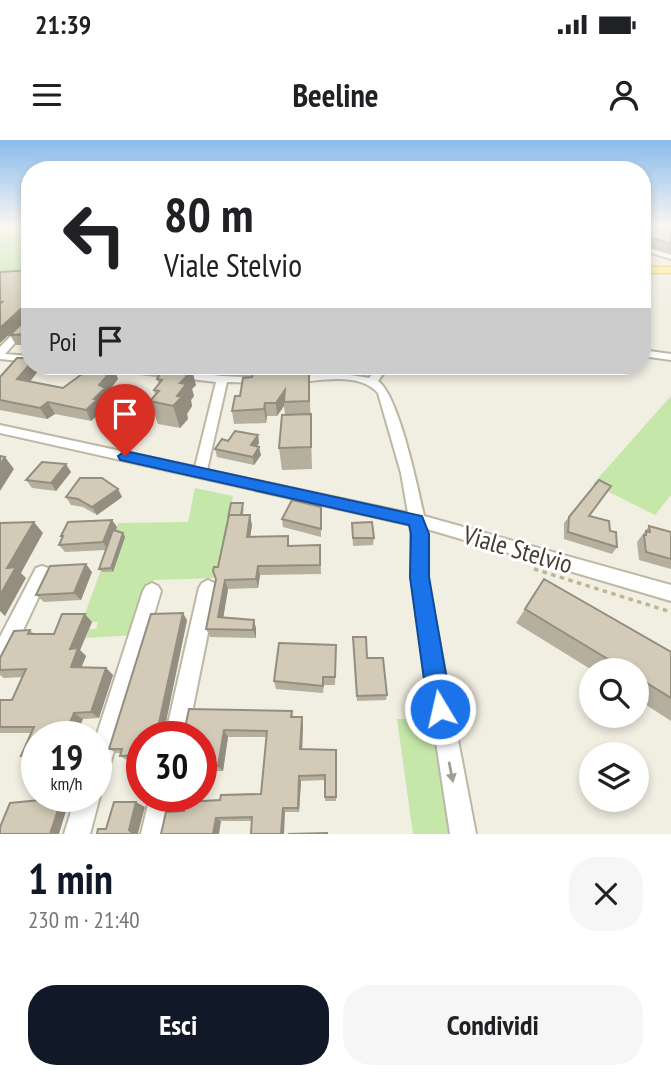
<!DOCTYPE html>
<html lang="it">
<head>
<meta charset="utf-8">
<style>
  body { margin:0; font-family:"PT Sans Narrow",sans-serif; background:#f6f6f6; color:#202124; height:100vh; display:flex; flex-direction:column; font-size:26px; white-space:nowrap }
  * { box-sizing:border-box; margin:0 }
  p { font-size:23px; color:#757577 }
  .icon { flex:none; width:38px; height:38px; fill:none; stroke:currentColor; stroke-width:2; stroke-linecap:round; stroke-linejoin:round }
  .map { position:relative; height:694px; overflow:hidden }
  .side { display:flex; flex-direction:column; background:#fff; flex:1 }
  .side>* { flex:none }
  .guide { position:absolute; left:21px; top:21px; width:630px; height:214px; border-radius:28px; box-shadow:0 4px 10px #0003; background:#fff; color:#202124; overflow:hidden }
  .fabs { position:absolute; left:579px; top:518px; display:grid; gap:14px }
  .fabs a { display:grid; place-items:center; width:70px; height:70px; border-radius:50%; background:#fff; box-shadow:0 4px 10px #0003; font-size:35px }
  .speed { position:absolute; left:21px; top:581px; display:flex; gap:14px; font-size:35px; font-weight:700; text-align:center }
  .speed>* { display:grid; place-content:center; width:91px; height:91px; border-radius:50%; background:#fff; box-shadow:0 4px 10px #0003; line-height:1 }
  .speed small { font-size:18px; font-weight:400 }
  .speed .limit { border:10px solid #d22; background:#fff; color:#111 }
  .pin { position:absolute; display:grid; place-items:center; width:60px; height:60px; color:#fff; margin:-72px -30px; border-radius:50% 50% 50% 0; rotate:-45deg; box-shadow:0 0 7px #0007 }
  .pin .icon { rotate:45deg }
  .me { position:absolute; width:77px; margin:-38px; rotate:351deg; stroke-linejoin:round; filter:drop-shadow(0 0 5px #0008) }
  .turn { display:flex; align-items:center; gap:24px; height:147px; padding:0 28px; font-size:32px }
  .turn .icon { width:91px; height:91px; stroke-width:2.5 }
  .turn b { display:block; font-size:49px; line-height:60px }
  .then { display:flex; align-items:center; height:66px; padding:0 28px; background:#0003; gap:14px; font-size:26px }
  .round { display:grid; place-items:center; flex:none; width:74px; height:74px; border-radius:28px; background:#f6f6f6 }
  .summary { display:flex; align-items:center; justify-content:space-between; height:119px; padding:0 28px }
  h1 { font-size:42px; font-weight:600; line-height:52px; color:#111827 }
  .action { display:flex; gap:14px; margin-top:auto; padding:14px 28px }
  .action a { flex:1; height:80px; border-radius:28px; background:#111827; color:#fff; font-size:28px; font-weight:600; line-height:80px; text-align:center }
  .action a+a { background:#f6f6f6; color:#202124 }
  .status { display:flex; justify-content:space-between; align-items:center; height:49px; padding:0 35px; background:#fff; direction:ltr }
  .status svg { height:19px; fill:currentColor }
  header { display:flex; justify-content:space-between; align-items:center; height:91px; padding:0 28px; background:#fff; font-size:32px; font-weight:600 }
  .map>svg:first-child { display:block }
</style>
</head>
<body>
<div class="status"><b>21:39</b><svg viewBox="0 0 49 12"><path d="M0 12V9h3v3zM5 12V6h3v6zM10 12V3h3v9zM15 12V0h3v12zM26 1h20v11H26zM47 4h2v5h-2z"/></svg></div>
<header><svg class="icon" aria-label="menu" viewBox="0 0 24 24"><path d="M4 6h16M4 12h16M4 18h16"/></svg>Beeline<svg class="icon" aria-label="person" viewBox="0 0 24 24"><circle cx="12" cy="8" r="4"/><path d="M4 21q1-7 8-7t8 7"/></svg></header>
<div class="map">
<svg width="671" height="694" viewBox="0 0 671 694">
  <rect width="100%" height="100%" fill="#f1eee2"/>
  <path fill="#c5e7a9" d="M0 92 30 96V139L0 144Z
    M123 226H218L267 233 266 238 220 237Z
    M671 256V355L655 375 593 344Z
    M195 348 233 356 216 438 153 440 136 495 86 498 89 489H96L98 482H82L118 383 188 382Z
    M397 579 444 580 461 694H413Z"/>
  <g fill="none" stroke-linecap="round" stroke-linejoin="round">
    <g stroke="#bdb7a5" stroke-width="4">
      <path id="minor" d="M20 85H28L6 93 3 91Z
        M642 106 671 115V119L642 110Z
        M30 177V186L5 214 30 216V222L0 219V207Z
        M642 210 671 214V220L642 216Z
        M100 226H130L222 236 265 238 266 240 261 243 227 242 207 330 408 373 401 333 378 253C359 231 317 241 292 243L287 240C302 230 351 234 369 238L379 226H389L378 241C399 256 418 349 424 376L671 445V461L427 389V437L476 694H450L411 437V385L0 293V285L195 327 216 242 105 229Z
        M42 426 48 428 50 433 7 524 0 527V497L36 428Z
        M208 440 214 443 217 448 187 597H165L199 448 202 443Z
        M152 443 158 446 161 451 108 631 104 639 96 642V597L143 451 146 446Z
        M96 648 100 656 90 694H64L76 656H96Z
        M150 656H174L167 694H141Z"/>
    </g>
    <g stroke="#e5cb5c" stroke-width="3">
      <path id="major" d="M0 89 30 92V96L0 93Z
        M642 127H671V133H642Z"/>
    </g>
    <path stroke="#bfb595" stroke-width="3.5" stroke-dasharray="4.5 4.5" stroke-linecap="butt" d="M534 429 671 472"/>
    <use href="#minor" fill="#fff" fill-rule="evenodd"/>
    <use href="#major" fill="#ffeb8d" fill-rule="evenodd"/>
  </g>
  <path fill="#b5af9d" d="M671 85V114L642 104V89Z
    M30 130V205H16L10 195 27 178 0 203V132Z
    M30 226H69L65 230 38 231 30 241 63 248 114 228 118 239 107 253 109 259 102 267 103 270 91 281 55 274 47 279 0 270V237Z
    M283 226H309L312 329 282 330 279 308 285 275 284 266 277 276H267L266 283 234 284 232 271 240 256 252 237 283 231Z
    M157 239 196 245 192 249 194 256 191 260 192 266 187 274 188 279 180 288 158 284 150 261 155 255 154 250 159 244Z
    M258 295 259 303 257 307 261 315 254 325 217 317 215 309 228 301Z
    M71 332 56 351 32 348 26 340Z
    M611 346 589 376 610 391 617 407 612 414 564 399V383L569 377Z
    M118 349 122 357 97 375 83 367 71 365 66 357Z
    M244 367 243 375 252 385 250 396 289 406 320 405 321 434 260 435 258 448 228 449 223 477 256 488V498L210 497 206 489 218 427Z
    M321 367V397L283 387 282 379Z
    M112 380 117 387 115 391 123 393 125 397 113 432H102L99 429 106 410 65 412 59 405 62 398 61 396Z
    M352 383 374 398 373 405 353 406Z
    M649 386 671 392V429L639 420 637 402Z
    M92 432 81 460 44 462 36 455Z
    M544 439 671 512V581L637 559V530H592L516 483Z
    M187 480 163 596 164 597H142V620H127L120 616 121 613H116L109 609Z
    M92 482 80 510 86 516 81 527 106 528 113 535 99 578 83 579 75 597H37V621H32L21 616 31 593H0V560H12L23 537 4 538 0 535V518L30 490 34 494H54Z
    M353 497 367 518 387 555 386 560 357 561Z
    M336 505 335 545H324L323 553 276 549 274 541Z
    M292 571 293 577 303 584 302 609 336 610V661H325V640L301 641 299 672H285L252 681H221L184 671 220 660 261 654 266 597H228L223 631H201V597Z"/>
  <path fill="#948e80" d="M25 165 30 175 0 203V188Z
    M30 224V226H35L38 231 24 250 17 239Z
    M187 226H191L196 245 192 249 194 256 191 260 192 266 187 274 188 279 180 288 173 266 177 256 182 231Z
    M114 228 118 239 107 253 109 259 102 267 103 270 91 281 86 270 94 259 99 245Z
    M285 250 284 266 277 276 276 263Z
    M48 262 55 274 47 279 40 268Z
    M265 263 267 276 266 283 264 269Z
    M258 295 259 303 253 313 251 305Z
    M259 307 261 315 254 325 253 317Z
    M5 317 14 329 0 351V325Z
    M66 324 71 332 56 351 51 343Z
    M118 349 122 357 97 375 92 367Z
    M250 375 252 385 249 406 247 397Z
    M112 380 117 387 108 410 103 402Z
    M34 382 43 393 21 433 26 438 5 476 0 471V455L7 428Z
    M123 393 125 397 113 432 111 428Z
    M86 424 92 432 81 460 74 453Z
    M258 426 260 435 258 448 256 439Z
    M225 440 228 449 222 486 218 477Z
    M183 473 187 480 163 596 164 597H161L157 592Z
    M85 474 92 482 80 510 86 516 79 534 71 527 70 509Z
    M254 480 256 488V498L253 490Z
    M106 528 113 535 99 578 91 572Z
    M74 573 83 579 75 597H64Z
    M302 577 303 584 302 615 300 609Z
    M224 590 228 597 223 631 218 626Z
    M299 636 301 641 299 672 298 668Z
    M62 658 69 661 59 694H50Z
    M136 662 145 667 138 693 139 694H133L129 690Z
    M283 668 285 672 284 694H281Z
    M216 678 221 681 219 694H213Z"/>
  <path fill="#d3cbb7" stroke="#948e80" stroke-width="2" d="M648 85H671V104L646 96 642 100V89Z
    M30 130V194L10 195 27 178 28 167 25 165 0 188V164L2 162H0V132Z
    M30 213V224L17 239 63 248 93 226 114 228 99 245 105 248 94 259H98L86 270 48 262 40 268 0 260V237L17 218H26Z
    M169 226H187L182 231 188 235 180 243 186 244 177 256 182 257 173 266 150 261 159 251 154 250 162 240 157 239 160 234Z
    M253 231H309V261L284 262 285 250 276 263H265L264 269 232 271 235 256H240L243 238 252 237Z
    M311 274V307L279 308 282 275Z
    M235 291 258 295 251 305 259 307 253 317 215 309 222 299 228 301Z
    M0 316 5 317 0 325Z
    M42 322 66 324 51 343 26 340Z
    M80 338H102L118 349 92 367 78 359 66 357Z
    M599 340 611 346 589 376 609 381 610 391 616 392 617 407 568 392 569 377Z
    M292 360 321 367V389L282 379Z
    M231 363H243L241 375H229L228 378Z
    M229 375H250L247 397 288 396V406L320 405V425L258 426 256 439 225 440 218 477 254 480 253 490 206 489 216 439 213 431 214 427H218Z
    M112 380 103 402 59 405 63 396H61L68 382Z
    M34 382 7 428 16 427 0 455V383Z
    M372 382 374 398H353L352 383Z
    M649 386 671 392V419L646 412 644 395H646V391L650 392Z
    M113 390 123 393 111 428 99 429Z
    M86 424 74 453 36 455 50 426Z
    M544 439 671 512V558L637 537V530H626L525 469Z
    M183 473 157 592 162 595 161 597H142V615L120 616 122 609H109L151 474Z
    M62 474H85L70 509 78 508 71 527 106 528 91 572 74 573 64 597H37V615L21 616 34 587H0V560H12L26 529 0 530V518L14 491 30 490 28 494H54Z
    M353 497H366L367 518H383L387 555 357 556Z
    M279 503 336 505 335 537H323V546L274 541Z
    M189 569 292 571 291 577H302L300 609 336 610V657H325V635L299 636 298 668H283L281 694H251L252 677 216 678 213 694H161L166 672 184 671 186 662 220 660 221 655 261 654 267 591 224 590 218 626H201V597H183Z
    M62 658 50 694H0V687L10 663Z
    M114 662H136L129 690 133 694H97L98 689H106Z
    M327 693V694H288Z"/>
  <defs><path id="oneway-solid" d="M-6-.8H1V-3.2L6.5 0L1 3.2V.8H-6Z" transform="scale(1.75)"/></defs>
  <use fill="#a19e98" href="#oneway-solid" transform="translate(451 632) rotate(79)"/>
  <linearGradient id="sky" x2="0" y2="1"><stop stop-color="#89bbec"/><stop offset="0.47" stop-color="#f9f7f2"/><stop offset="1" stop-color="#f9f7f2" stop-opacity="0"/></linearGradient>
  <rect width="671" height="182" fill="url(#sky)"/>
  <path fill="#1a73e8" stroke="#114b97" stroke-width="2" d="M125 311 422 376 429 394V437L452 569 448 578 440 581 431 578 428 569 410 437 411 394 409 385 120 320 118 316Z"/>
  <g text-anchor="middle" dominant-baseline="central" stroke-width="6" stroke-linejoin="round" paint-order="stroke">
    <g font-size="26" fill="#433e32" stroke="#fff">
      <text transform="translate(518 409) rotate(16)">Viale Stelvio</text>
    </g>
  </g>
</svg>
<div class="fabs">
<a><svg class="icon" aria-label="search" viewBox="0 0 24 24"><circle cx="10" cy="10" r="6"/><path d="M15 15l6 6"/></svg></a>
<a><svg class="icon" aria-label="layers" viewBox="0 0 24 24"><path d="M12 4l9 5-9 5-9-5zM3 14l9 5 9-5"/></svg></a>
</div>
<div class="speed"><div>19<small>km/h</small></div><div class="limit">30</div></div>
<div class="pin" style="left:125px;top:316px;background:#d93025"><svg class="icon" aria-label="arrive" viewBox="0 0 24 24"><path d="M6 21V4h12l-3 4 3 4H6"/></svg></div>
<svg class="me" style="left:440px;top:569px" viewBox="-20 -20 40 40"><circle r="17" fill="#1a73e8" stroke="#fff" stroke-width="3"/><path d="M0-11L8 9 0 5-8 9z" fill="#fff"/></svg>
<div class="guide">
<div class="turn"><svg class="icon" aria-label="left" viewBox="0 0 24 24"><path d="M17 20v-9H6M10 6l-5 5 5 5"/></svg><div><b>80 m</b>Viale Stelvio</div></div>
<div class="then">Poi<svg class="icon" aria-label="arrive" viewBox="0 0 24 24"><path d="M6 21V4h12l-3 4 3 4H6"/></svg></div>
</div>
</div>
<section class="side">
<div class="summary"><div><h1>1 min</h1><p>230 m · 21:40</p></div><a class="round"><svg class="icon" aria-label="close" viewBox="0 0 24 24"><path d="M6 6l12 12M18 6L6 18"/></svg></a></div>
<div class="action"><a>Esci</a><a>Condividi</a></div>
</section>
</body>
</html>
